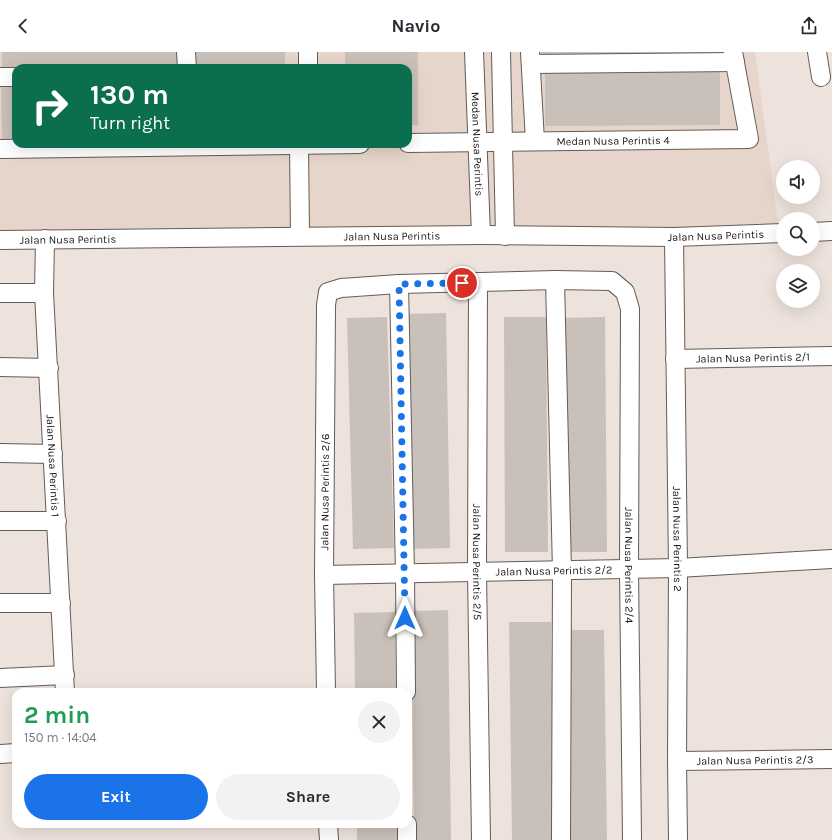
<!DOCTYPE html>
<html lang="en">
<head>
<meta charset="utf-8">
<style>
  body { margin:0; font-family:Karla,sans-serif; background:#f2f2f3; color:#2b2b33; height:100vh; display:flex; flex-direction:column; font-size:15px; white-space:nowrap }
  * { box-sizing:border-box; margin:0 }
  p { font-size:13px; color:#7c7c81 }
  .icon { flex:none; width:22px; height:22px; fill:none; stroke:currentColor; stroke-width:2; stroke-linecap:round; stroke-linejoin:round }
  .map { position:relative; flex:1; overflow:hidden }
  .side { position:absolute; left:12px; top:636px; width:400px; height:140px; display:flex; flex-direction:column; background:#fff; border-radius:12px; box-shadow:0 4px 16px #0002 }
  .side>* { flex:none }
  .hud { position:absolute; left:12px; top:12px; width:400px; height:84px; border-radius:12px; box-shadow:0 4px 16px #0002; background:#0b6e4f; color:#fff; overflow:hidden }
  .buttons { position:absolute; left:776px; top:108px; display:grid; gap:8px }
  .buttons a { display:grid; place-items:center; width:44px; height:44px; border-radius:50%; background:#fff; box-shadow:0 4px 16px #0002; font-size:20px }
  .pin { position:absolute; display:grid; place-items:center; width:34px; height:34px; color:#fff; margin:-17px; border:2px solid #fff; border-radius:50%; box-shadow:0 1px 4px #0007 }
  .me { position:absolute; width:44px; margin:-22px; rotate:0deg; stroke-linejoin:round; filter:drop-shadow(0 0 3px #0008) }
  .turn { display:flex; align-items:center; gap:14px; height:84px; padding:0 12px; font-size:18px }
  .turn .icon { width:52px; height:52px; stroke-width:2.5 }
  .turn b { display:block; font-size:28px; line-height:34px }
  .round { display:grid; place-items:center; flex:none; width:42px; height:42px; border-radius:21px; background:#f2f2f3 }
  .overview { display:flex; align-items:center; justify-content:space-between; height:68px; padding:0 12px }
  h1 { font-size:24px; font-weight:700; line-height:30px; color:#1e9e55 }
  .button { display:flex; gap:8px; margin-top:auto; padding:8px 12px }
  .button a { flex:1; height:46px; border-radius:24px; background:#1a73e8; color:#fff; font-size:16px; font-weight:700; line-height:46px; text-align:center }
  .button a+a { background:#f2f2f3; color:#2b2b33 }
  header { display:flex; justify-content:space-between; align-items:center; height:52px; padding:0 12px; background:#fff; font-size:18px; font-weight:700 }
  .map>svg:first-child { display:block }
</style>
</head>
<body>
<header><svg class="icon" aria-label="back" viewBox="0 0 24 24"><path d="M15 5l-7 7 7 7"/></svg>Navio<svg class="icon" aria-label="share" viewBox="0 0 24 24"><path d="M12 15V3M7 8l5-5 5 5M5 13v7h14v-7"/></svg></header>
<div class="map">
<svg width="832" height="788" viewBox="0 0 832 788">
  <rect width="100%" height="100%" fill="#ede2dc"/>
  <path fill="#e6d5ca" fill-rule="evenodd" d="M0 0H755L779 178 521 174 173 181 0 180ZM16 16H408V92H16Z"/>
  <path fill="#cac0ba" d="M2 0H177V14L2 17Z
    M193 0H285V15L194 16Z
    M345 0H418V73H408V16H345Z
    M541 0H722V4L541 5Z
    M720 17V73L545 74V18Z
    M1 28H16V88H2Z
    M446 261 450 496 410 497 405 262Z
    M387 265 394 496 353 497 347 266Z
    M504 265H546L548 500H505Z
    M605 265 607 500H563L561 266Z
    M448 558 451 788H414L411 559Z
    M395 560 396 640H355L354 561Z
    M509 570H551L554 788H512Z
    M568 578H604L607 788H571Z
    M357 772H398V788H357Z"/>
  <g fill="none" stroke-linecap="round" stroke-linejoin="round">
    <g stroke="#655c56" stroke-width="20">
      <g id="minor">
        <path d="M186 0 187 16"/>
        <path d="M308 0V16"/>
        <path id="s1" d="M474 0 481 183"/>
        <path d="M501 0 505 184"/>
        <path d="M530 0 535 89"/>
        <path d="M817 0 821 25"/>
        <path d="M531 12 735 10"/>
        <path d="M0 25H16"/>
        <path id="s2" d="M408 91 749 87 733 0"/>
        <path d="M299 93 300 184"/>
        <path d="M0 97 360 92"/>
        <path d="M813 180 832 179"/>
        <path id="s3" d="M674 185 678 516 677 709 678 788"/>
        <path id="s4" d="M45 187 44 241 65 640"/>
        <path id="s5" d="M0 188 481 183 674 185 783 181"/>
        <path d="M555 228 562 519 561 788"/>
        <path id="s6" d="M478 231 477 520 481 788"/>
        <path d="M399 232 405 521 406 640"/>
        <path d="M0 241H44"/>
        <path id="s7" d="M675 307 832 304"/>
        <path d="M0 315 49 316"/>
        <path d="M0 401 53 402"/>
        <path d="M0 469H57"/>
        <path id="s8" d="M324 523 678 516 832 507"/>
        <path d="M0 551H61"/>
        <path d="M0 626 65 623"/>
        <path id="s9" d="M326 640 324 523 326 253 328 240 341 236 399 232 555 228 612 229 625 240 630 257 629 518 632 788"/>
        <path d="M0 702 16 701"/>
        <path id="s10" d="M677 709 832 707"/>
        <path d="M328 772 329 788"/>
        <path d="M407 772V788"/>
      </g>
    </g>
    <use href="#minor" stroke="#fff" stroke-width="18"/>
  </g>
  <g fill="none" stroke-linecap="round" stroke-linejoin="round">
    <path stroke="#1a73e8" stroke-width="7" stroke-dasharray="0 12.6" d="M405 566 399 232 462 231"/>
  </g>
  <g text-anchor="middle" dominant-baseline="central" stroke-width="3" stroke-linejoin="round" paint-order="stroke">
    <g font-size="11" fill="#1a1715" stroke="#faf0e9">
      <text stroke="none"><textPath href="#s2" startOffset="205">Medan Nusa Perintis 4</textPath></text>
      <text stroke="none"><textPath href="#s1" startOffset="92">Medan Nusa Perintis</textPath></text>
      <text stroke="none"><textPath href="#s5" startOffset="716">Jalan Nusa Perintis</textPath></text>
      <text stroke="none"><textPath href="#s5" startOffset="392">Jalan Nusa Perintis</textPath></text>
      <text stroke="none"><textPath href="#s5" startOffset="68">Jalan Nusa Perintis</textPath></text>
      <text stroke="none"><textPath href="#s7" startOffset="78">Jalan Nusa Perintis 2/1</textPath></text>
      <text stroke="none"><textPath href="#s4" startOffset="227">Jalan Nusa Perintis 1</textPath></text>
      <text stroke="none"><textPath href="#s9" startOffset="200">Jalan Nusa Perintis 2/6</textPath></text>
      <text stroke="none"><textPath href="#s3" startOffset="302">Jalan Nusa Perintis 2</textPath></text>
      <text stroke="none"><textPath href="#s6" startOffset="279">Jalan Nusa Perintis 2/5</textPath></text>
      <text stroke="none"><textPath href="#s9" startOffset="976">Jalan Nusa Perintis 2/4</textPath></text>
      <text stroke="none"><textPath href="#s8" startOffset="230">Jalan Nusa Perintis 2/2</textPath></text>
      <text stroke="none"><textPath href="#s10" startOffset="78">Jalan Nusa Perintis 2/3</textPath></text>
    </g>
  </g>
</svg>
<div class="buttons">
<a><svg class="icon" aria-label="sound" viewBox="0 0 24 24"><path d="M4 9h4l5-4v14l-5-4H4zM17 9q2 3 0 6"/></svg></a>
<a><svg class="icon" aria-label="search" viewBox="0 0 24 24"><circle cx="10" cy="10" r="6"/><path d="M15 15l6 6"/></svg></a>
<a><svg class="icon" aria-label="layers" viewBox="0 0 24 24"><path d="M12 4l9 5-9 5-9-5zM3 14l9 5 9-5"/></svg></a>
</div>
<div class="pin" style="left:462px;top:231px;background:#d93025"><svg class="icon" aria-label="arrive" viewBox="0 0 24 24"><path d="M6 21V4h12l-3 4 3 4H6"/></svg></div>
<svg class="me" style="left:405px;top:566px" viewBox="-20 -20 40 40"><path d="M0-17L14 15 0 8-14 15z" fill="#1a73e8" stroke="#fff" stroke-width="4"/></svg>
<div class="hud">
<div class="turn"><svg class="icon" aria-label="right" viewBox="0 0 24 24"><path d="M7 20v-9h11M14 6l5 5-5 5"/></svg><div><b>130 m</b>Turn right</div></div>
</div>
<section class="side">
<div class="overview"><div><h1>2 min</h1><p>150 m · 14:04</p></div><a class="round"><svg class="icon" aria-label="close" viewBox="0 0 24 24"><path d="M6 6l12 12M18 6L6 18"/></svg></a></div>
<div class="button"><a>Exit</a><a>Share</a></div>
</section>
</div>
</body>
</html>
